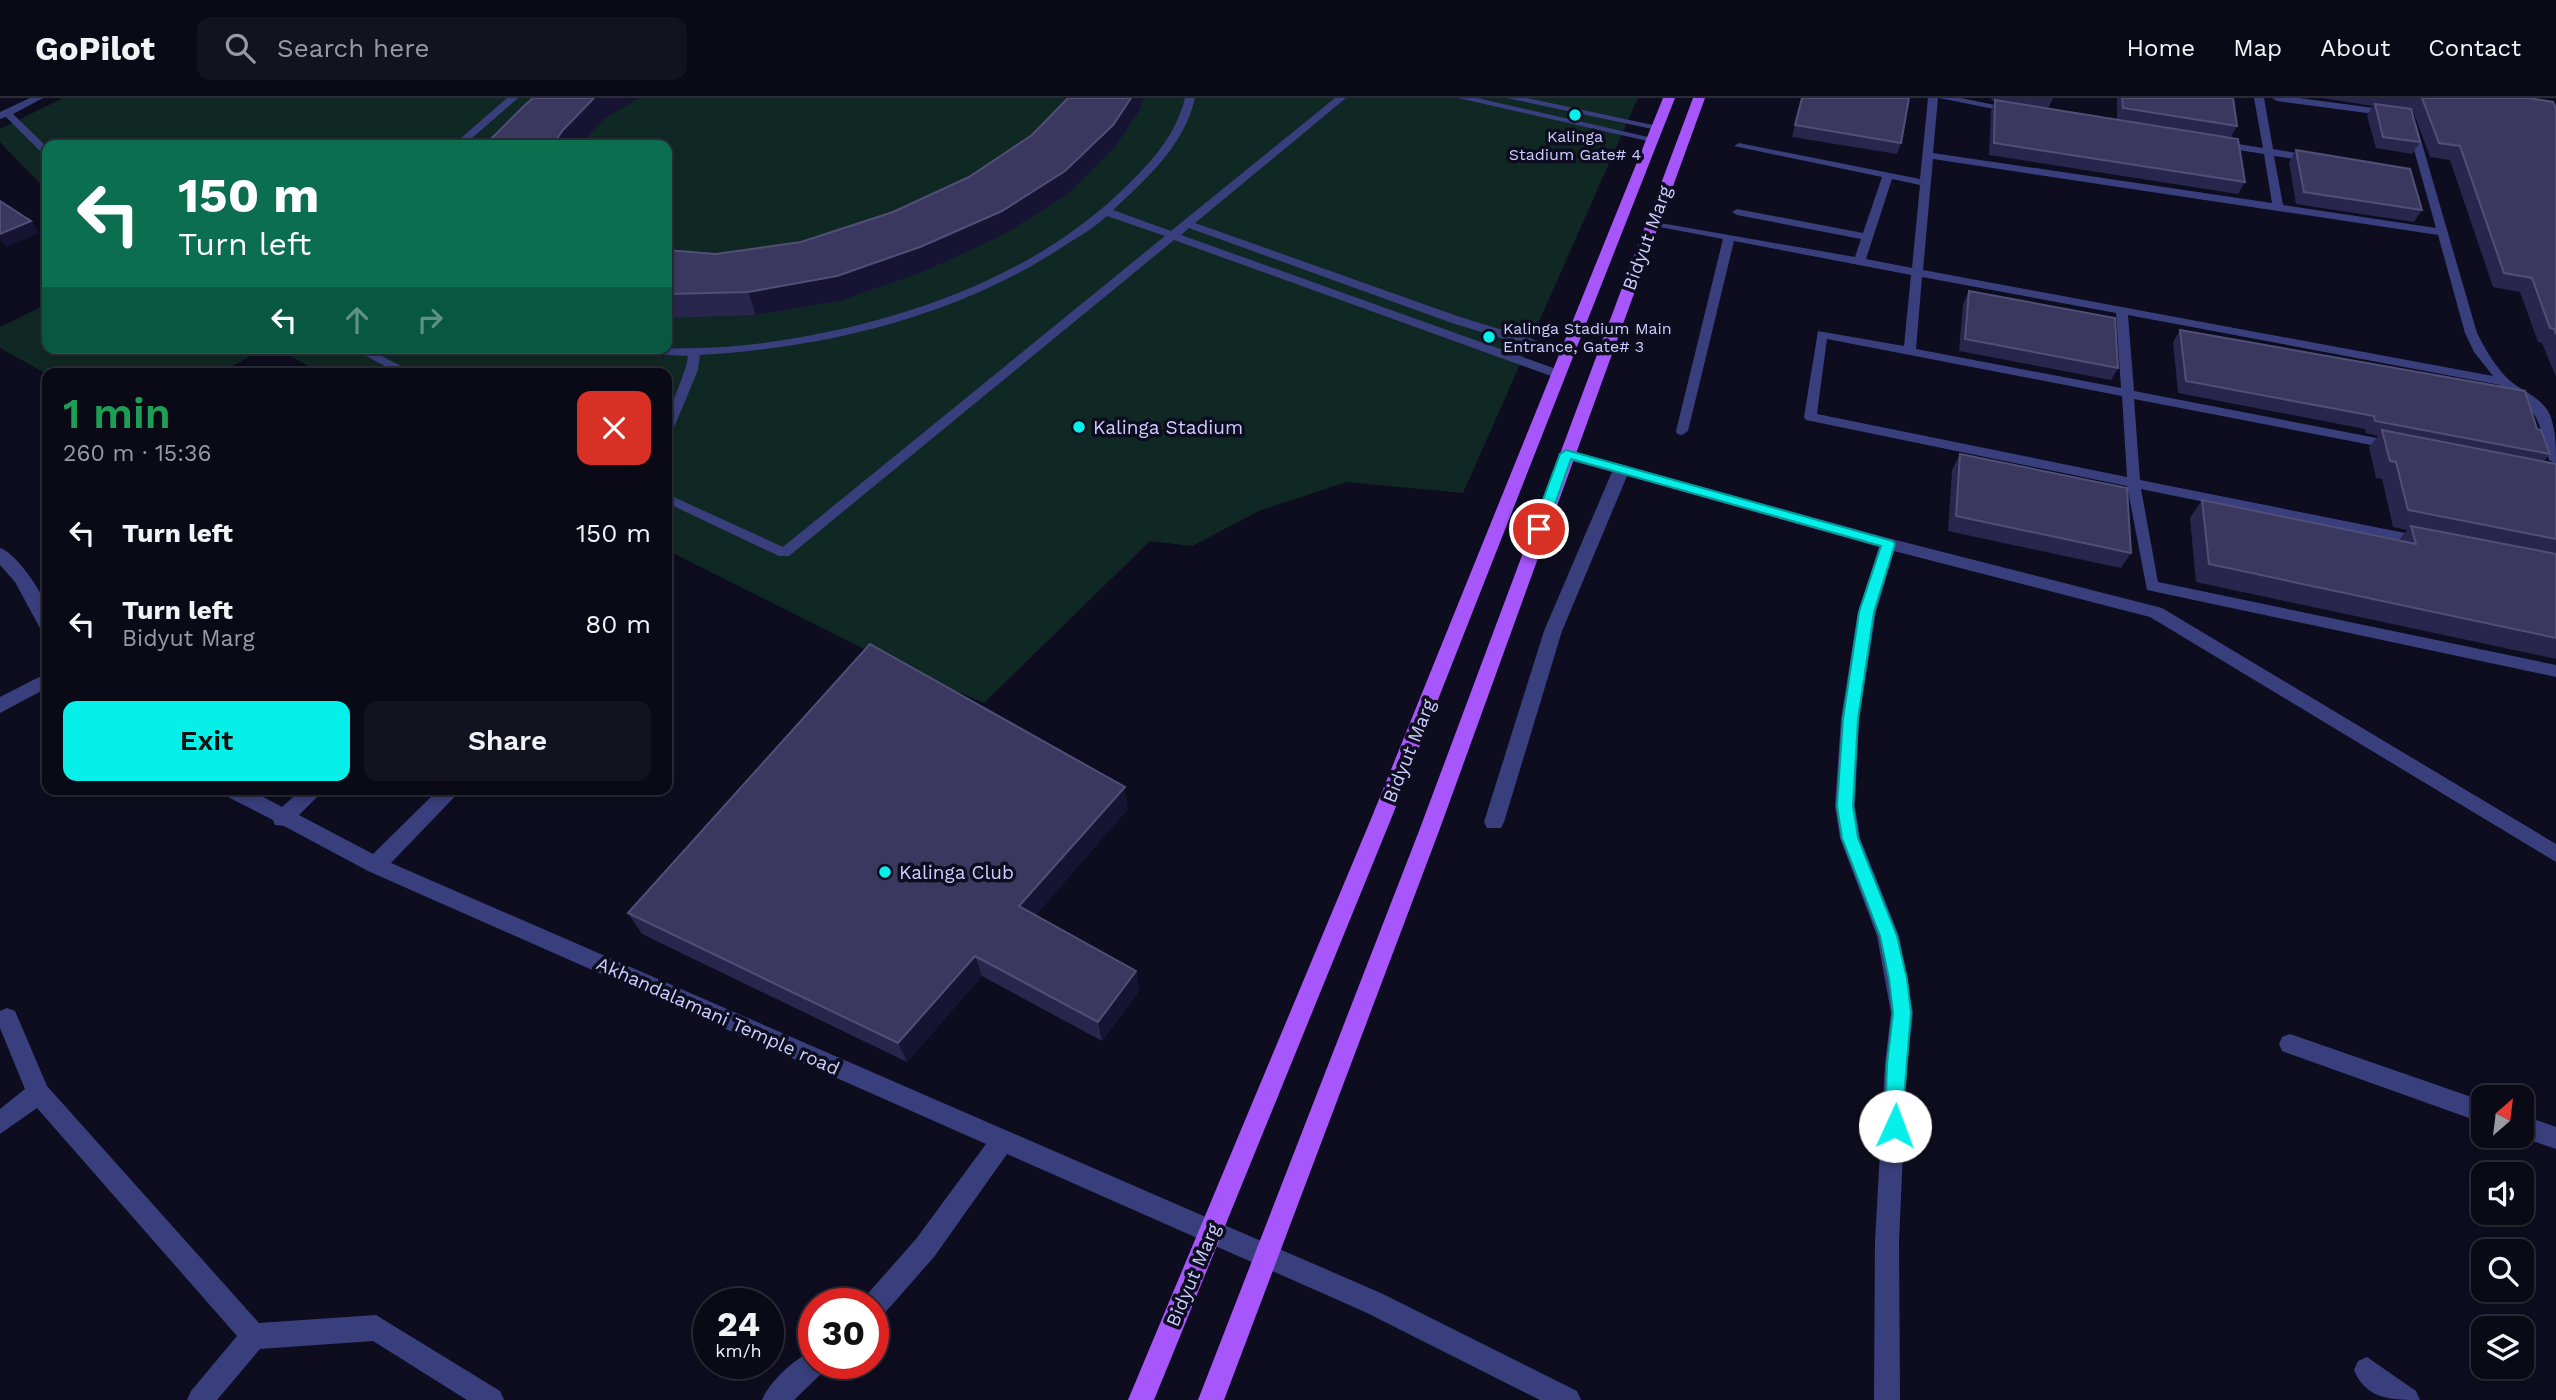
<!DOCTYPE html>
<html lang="en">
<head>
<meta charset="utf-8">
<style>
  body { margin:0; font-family:"Work Sans",sans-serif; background:#131320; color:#f1f3f6; height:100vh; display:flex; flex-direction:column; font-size:26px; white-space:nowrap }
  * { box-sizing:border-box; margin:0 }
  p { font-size:23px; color:#999aa1 }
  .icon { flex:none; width:38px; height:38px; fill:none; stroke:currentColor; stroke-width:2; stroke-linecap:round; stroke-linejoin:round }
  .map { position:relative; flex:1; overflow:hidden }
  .details { position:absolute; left:42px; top:270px; width:630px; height:427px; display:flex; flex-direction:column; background:#0a0a17; border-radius:14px; box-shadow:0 4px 10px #0003,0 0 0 2px #2a2b36 }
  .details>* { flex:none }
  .banner { position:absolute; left:42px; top:42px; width:630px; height:214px; border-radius:14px; box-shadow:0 4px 10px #0003,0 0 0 2px #2a2b36; background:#0b6e4f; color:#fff; overflow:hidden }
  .needle { width:46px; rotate:28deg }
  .controls { position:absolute; left:2471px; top:987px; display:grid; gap:14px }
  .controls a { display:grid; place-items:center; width:63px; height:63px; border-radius:14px; background:#0a0a17; box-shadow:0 4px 10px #0003,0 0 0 2px #2a2b36; font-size:35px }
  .speed { position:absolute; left:693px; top:1190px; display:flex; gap:14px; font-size:35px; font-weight:700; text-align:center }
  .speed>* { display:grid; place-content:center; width:91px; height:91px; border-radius:50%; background:#0a0a17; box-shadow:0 4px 10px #0003,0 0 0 2px #2a2b36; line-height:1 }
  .speed small { font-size:18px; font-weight:400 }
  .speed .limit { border:10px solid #d22; background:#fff; color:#111 }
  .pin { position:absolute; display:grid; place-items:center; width:60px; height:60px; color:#fff; margin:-30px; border:4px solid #fff; border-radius:50%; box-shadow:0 2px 7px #0007 }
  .me { position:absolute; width:77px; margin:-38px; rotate:2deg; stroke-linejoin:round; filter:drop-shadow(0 0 5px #0008) }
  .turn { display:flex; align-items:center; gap:24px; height:147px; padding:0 21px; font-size:32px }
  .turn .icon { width:91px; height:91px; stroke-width:2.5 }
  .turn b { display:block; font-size:49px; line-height:60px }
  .lanes { display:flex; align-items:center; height:66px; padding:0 21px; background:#0003; justify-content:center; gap:35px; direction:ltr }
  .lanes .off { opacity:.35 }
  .round { display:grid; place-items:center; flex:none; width:74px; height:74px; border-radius:14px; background:#131320 }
  .head { display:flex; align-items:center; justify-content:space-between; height:119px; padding:0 21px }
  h1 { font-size:42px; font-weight:600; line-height:52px; color:#1e9e55 }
  .action { display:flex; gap:14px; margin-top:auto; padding:14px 21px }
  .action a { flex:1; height:80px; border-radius:14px; background:#06efe8; color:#111; font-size:28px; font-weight:600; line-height:80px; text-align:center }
  .action a+a { background:#131320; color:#f1f3f6 }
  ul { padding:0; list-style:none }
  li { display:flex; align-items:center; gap:21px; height:91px; padding:0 21px }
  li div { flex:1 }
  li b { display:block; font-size:26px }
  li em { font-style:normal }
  header { display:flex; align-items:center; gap:42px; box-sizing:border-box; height:98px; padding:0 35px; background:#0a0a17; border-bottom:2px solid #2a2b36 }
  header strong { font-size:33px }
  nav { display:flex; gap:38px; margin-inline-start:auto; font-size:24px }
  .search { width:490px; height:63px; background:#131320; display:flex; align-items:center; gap:18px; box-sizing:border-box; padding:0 24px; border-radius:14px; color:#999aa1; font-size:26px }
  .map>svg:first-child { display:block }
</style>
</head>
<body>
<header>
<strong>GoPilot</strong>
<div class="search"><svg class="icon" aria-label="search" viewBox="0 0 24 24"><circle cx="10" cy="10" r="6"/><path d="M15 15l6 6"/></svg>Search here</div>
<nav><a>Home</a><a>Map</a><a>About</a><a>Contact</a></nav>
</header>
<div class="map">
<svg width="2556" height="1302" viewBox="0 0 2556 1302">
  <rect width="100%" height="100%" fill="#0d0d1f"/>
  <path fill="#102824" d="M63 0H1638L1463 395 1347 384 1261 412 1192 448 1150 443 984 605 898 568 667 452V275H321L276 250H667V47H47V93L0 44V31Z
    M47 206V250H238L252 257 221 275 47 276 0 250V229Z"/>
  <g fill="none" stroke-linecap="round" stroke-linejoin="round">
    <path fill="#393f7d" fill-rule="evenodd" d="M30 0H43L13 16 47 49V57L43 56 6 19 0 21V14Z
      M507 0H518L464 47H453Z
      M1185 0H1195C1184 48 1147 80 1113 112L1171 133 1335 0H1346L1195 125 1460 219 1571 253V259H1563L1452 225 1189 130 1181 137 1562 273V279H1554L1174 142 789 458H779L667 405V396L783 449 1165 138 1107 118C1094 130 1078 139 1064 148 958 218 825 250 700 257L698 272 673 332 667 336C666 308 684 285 688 258L610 254 604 250C652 250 700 252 747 247 877 232 1019 188 1116 98 1146 70 1175 41 1185 0Z
      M1458 0H1477L1657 41 1652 44Z
      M1507 0H1527L1662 29 1657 32Z
      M1928 0H1938L1933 55 2272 105 2264 56 2219 49 2214 46 2219 43 2263 50 2254 0H2264L2273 51 2315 58 2320 61 2315 64 2274 58 2283 107 2436 130 2407 27 2416 25 2477 235C2485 251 2495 268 2508 281 2521 293 2542 299 2550 317 2556 333 2556 349 2556 366L2549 362C2537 317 2540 314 2500 287L2128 217 2134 293 2392 343 2398 347 2392 351 2134 301 2140 382 2420 438 2427 443 2420 448 2141 391 2158 484 2556 567V579L2147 492 2127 388 1806 322 1804 319 1818 233 1904 248 1911 177 1734 143 1688 333 1682 337 1677 336 1676 333 1723 141 1649 127V123L1855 159 1861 141 1737 117 1732 114 1737 111 1863 135 1882 79 1734 48 1739 45 1920 81ZM1933 61 2438 137 2465 235 2474 254 2493 278 1923 172ZM1892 81 1920 87 1912 170 1866 161ZM1922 179 2116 215 2121 290 1916 251ZM1827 241 2122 298 2127 379 1817 316Z
      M1939 0H1961L2019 12 2014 15Z
      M2272 0H2299L2389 12 2394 15 2389 18 2277 3Z
      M351 250H367L414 275H398Z"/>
    <path fill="#393f7d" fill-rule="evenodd" d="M1566 351 1888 440 2162 510 2556 746V764L2150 519 1894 453 1876 514 1859 621 1855 708 1860 740 1899 838 1913 915 1907 966 1899 1143 1900 1302H1874L1875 1143 1885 966 1891 915 1877 838 1840 740 1835 708 1841 621 1858 514 1879 449 1627 378 1562 533 1504 724 1501 730H1487L1484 724 1544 533 1612 374 1560 360 1558 356Z
      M0 450C16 455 43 494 47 511 49 517 47 527 47 533L41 532 15 484 0 467Z
      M47 575V590L0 615V599Z
      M221 691H249L282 709 302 691H325L299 717 373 756 439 691H462L391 765 1383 1196 1577 1293 1581 1302H1540L1365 1214 1007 1056 934 1159 882 1218 873 1222V1206H862L864 1200 916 1141 986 1046 368 773 284 728 275 727 273 722 224 697Z
      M7 910 15 913 47 988 259 1225 376 1217 500 1293 504 1302H467L373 1243 260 1251 217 1302H187L191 1293 237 1238 37 1010 0 1036V1011L25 991 0 930V913Z
      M2290 936 2483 1003V1025L2282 953 2279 946 2282 939Z
      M2522 1017 2556 1029V1051L2518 1038H2522Z
      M814 1252V1265H827L823 1274 794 1302H762C769 1284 795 1260 814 1252Z
      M2367 1259 2416 1293 2420 1302C2393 1302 2366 1302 2354 1272L2358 1263Z"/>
    <path fill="#a756fb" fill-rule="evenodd" d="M1663 0H1675L1391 721 1154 1302H1128L1371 721Z
      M1693 0H1705L1439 733 1224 1302H1198L1419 733Z"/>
  </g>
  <path fill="#28264c" d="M1802 0 1901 45 1897 56 1792 39Z
    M1992 0H2053L2048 10 2117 21V0H2233L2237 28 2231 39 2245 84 2238 96 1989 57 1991 13 1995 3 1991 2Z
    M2322 0H2529L2556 10V279L2542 245 2538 244 2520 194 2493 189 2450 62 2430 59 2413 13H2411L2420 44 2412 56 2376 50 2367 18 2373 8Z
    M1140 12 1115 49 1068 96 1005 136 925 173 843 202 756 217 667 220V152L716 156 801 144 893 114Z
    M2296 52 2422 112 2414 124 2296 106 2289 64Z
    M1969 193 2118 270 2111 282 1959 253 1963 206Z
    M2180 232 2537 331 2550 356 2543 364 2556 366V561L2196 484 2190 420 2202 402 2399 442 2407 432 2393 429 2382 381 2376 380 2369 349 2378 338 2366 335 2365 331 2178 295 2173 244Z
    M1960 356 2131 455 2121 470 1948 433 1952 372Z
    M1128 711 1035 817 1136 873 1139 893 1102 943 982 878 907 964 642 836 628 815Z"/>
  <path fill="#161432" d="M594 0H639L605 20 579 47H553L562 33Z
    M1131 0H1143L1140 12 1115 49 1068 96 1005 136 925 173 843 202 756 217 748 194Z
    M31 123 40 135 6 149 0 141V136Z
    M1125 689 1128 711 1025 830 1019 808Z
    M975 858 982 878 907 964 898 945Z
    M1136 873 1139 893 1102 943 1098 924Z"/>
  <path fill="#3a385f" stroke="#514f78" stroke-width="2" d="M533 0H594L562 33 553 47H485L525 7Z
    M1068 0H1131L1113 27 1065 73 1002 113 920 149 837 178 748 194 667 196V152L716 156 801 144 893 114 969 79 1032 37Z
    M1802 0H1909L1901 45 1795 27Z
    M2122 0H2233L2237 28 2123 10Z
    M2422 0H2529L2553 4 2556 10V236L2554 231 2550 230 2532 180 2504 175 2460 48 2439 45Z
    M1995 2 2238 41 2245 84 1994 45Z
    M2375 6 2411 11 2420 44 2383 39Z
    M2296 52 2410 71 2422 112 2304 94Z
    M0 103 31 123 0 136Z
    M1969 193 2115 220 2118 270 1965 241Z
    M2180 232 2525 293 2537 331 2541 332 2550 356 2375 323 2374 318 2186 283Z
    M2382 332 2556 366V441L2408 412 2396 364 2390 363Z
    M1960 356 2127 390 2131 455 1956 418Z
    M2202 402 2416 446 2411 428 2556 456V540L2209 466Z
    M870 546 1125 689 1019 808 1136 873 1098 924 975 858 898 945 628 815Z"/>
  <path fill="#06efe8" stroke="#049b97" stroke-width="2" d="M1566 352 1893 443 1895 446 1874 514 1858 621 1853 708 1858 740 1897 838 1907 881 1911 915 1901 1035 1895 1038 1888 1035 1885 1028 1887 966 1893 915 1889 881 1880 838 1842 740 1837 708 1843 621 1859 514 1881 448 1571 361 1546 431 1544 435H1534L1532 431 1560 356Z"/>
  <g fill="#06efe8" stroke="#0d0d1f" stroke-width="2.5">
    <circle cx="1575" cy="17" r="7"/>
    <circle cx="1489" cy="239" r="7"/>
    <circle cx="1079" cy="329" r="7"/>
    <circle cx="885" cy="774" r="7"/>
  </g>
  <g text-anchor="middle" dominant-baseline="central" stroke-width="7" stroke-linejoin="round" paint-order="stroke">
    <g font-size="16" fill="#cccdfe" stroke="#0d0d1f">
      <text x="1575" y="38">Kalinga<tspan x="1575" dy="18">Stadium Gate# 4</tspan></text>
      <text x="1503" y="230" text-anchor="start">Kalinga Stadium Main<tspan x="1503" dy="18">Entrance, Gate# 3</tspan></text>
    </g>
    <g font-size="19" fill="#cccdfe" stroke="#0d0d1f">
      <text transform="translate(1647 140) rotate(-70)">Bidyut Marg</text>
      <text transform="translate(1409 653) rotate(-68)">Bidyut Marg</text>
      <text transform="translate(718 918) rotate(24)">Akhandalamani Temple road</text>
      <text transform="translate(1193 1177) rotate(-67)">Bidyut Marg</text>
    </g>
    <g font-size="19" fill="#cccdfe" stroke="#0d0d1f" text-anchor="start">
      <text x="1093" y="329">Kalinga Stadium</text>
      <text x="899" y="774">Kalinga Club</text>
    </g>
  </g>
</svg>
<div class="controls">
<a><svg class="needle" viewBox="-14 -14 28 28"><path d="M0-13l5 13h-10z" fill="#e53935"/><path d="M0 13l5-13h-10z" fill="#999aa1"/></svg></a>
<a><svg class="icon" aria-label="sound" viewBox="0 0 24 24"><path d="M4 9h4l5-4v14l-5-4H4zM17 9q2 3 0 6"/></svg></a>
<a><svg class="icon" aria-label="search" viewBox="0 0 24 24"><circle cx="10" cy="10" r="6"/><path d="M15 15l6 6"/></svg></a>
<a><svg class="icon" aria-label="layers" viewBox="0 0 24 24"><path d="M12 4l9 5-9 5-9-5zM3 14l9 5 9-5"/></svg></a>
</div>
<div class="speed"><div>24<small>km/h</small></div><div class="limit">30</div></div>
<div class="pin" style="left:1539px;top:431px;background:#d93025"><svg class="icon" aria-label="arrive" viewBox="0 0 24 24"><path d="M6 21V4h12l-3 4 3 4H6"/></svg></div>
<svg class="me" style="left:1895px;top:1028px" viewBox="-20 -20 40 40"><circle r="19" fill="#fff"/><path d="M0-13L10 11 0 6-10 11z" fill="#06efe8"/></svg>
<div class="banner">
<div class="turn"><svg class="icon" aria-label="left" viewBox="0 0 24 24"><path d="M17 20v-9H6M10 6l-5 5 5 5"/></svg><div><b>150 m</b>Turn left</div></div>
<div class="lanes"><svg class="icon" aria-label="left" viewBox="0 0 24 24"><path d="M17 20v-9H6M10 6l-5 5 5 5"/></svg><svg class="icon off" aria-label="ahead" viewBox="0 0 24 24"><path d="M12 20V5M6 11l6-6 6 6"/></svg><svg class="icon off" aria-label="right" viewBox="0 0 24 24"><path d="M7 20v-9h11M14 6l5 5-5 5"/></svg></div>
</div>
<section class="details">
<div class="head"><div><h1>1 min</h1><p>260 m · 15:36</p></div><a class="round" style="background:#d93025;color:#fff"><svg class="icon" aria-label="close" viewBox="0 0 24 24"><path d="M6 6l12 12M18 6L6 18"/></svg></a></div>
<ul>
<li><svg class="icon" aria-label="left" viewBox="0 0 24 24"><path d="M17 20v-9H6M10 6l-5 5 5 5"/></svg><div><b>Turn left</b></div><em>150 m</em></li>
<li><svg class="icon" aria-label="left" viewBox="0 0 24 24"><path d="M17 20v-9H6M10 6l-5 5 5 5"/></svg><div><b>Turn left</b><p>Bidyut Marg</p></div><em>80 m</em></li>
</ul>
<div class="action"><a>Exit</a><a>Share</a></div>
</section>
</div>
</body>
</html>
